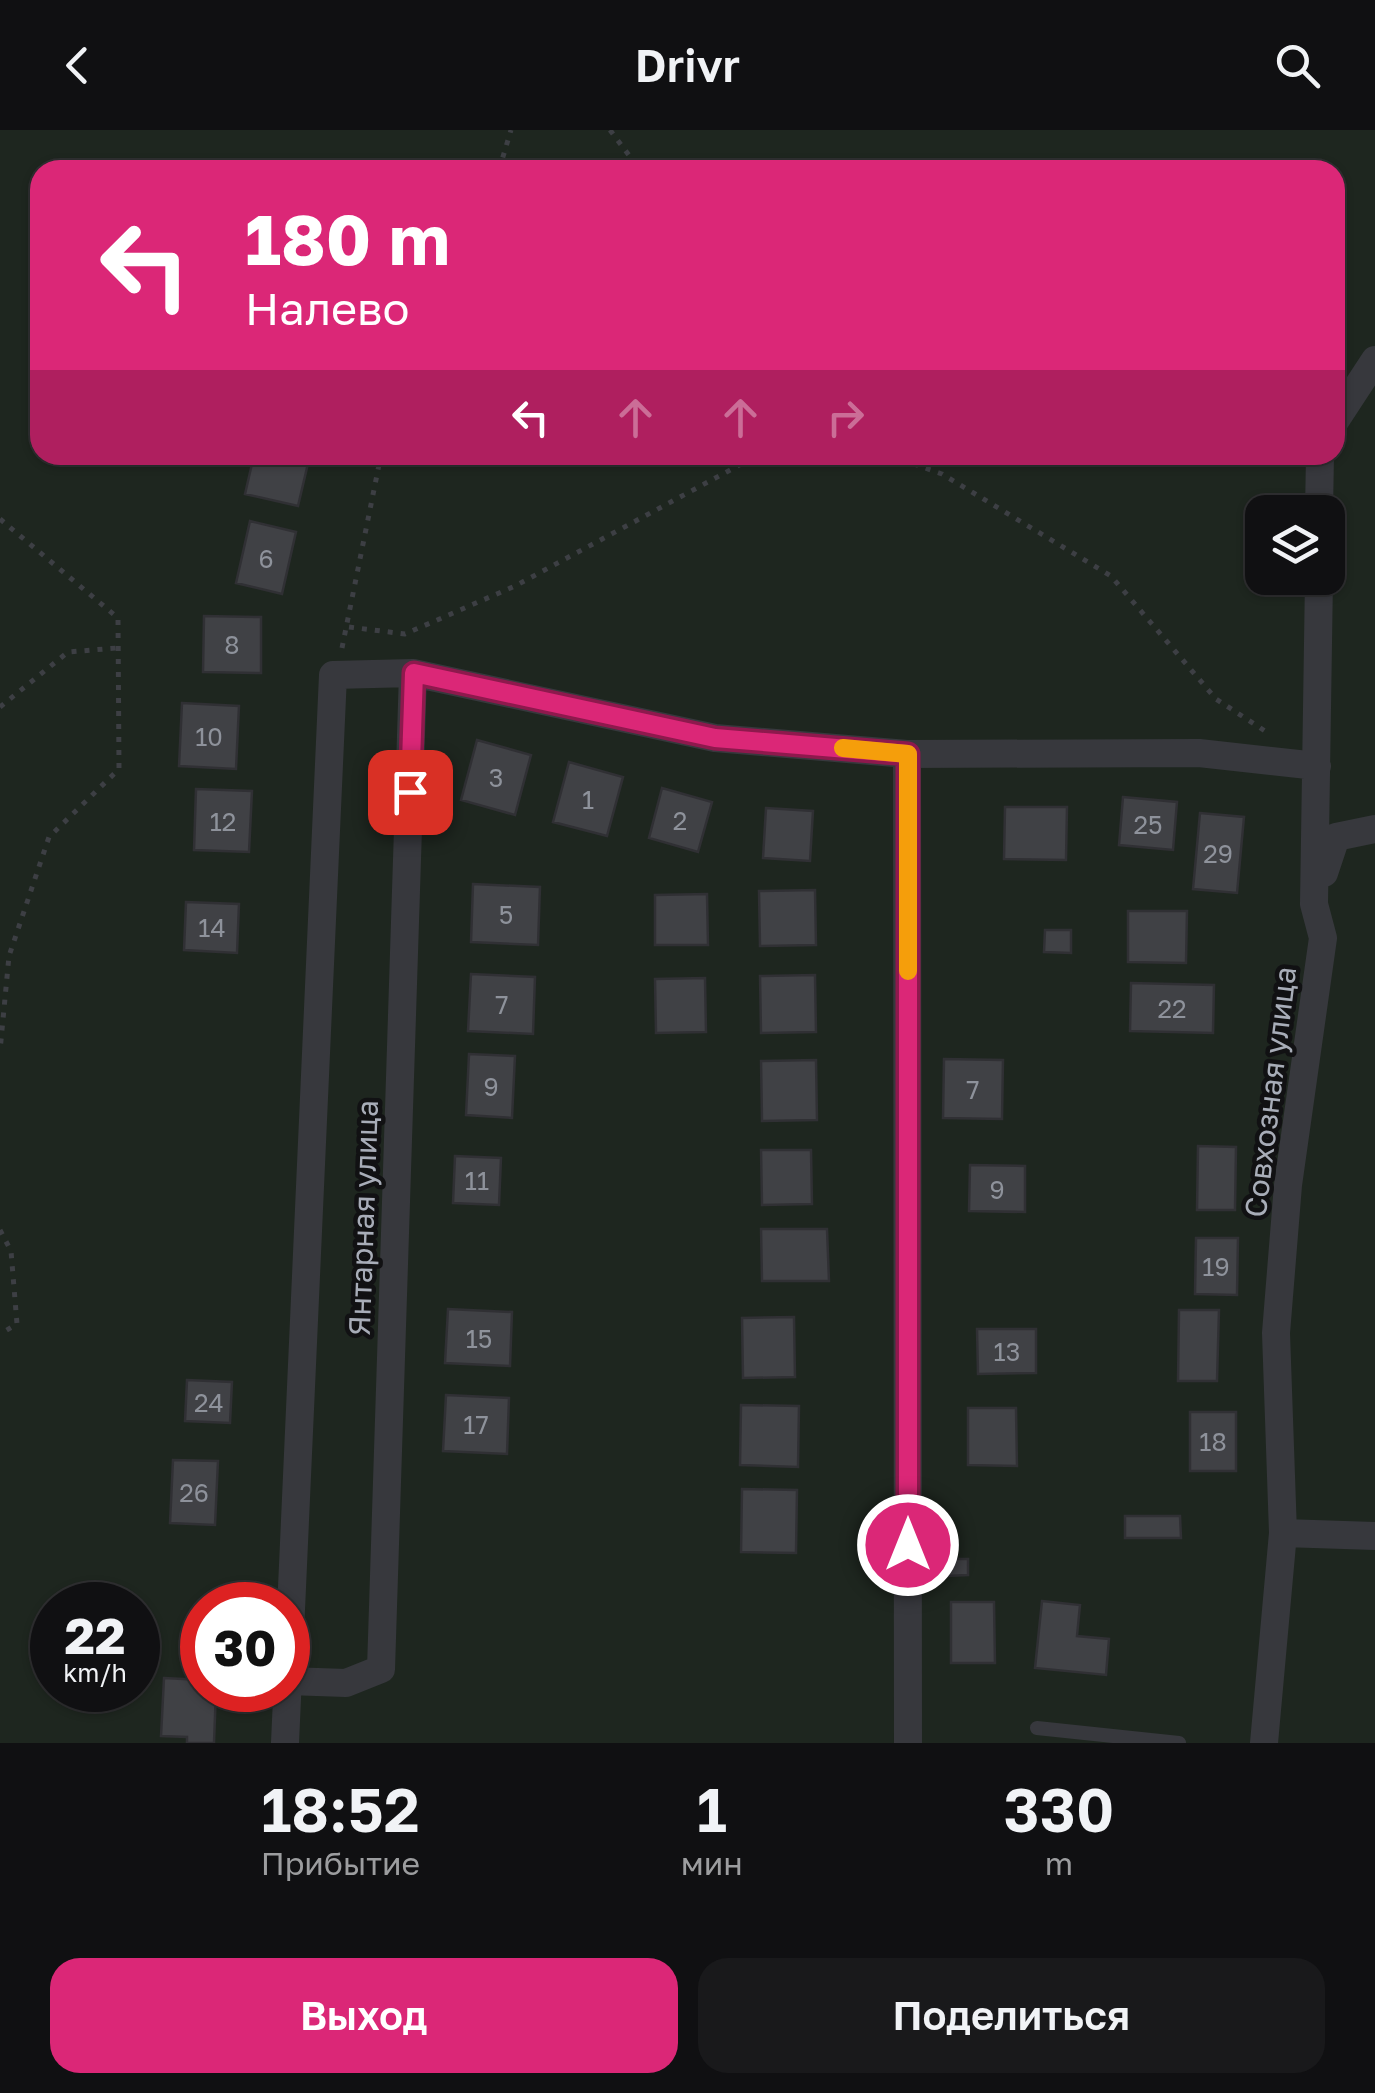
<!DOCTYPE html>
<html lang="ru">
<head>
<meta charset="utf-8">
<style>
  body { margin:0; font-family:"Golos Text",sans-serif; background:#19191b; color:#f1f3f6; height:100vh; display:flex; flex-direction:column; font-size:38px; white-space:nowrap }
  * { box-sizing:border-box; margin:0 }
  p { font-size:32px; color:#9c9d9f }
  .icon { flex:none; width:55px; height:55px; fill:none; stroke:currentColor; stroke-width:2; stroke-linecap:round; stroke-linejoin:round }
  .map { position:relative; height:1613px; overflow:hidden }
  .drawer { display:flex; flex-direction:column; background:#101012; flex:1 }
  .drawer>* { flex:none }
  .hud { position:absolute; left:30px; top:30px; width:1315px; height:305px; border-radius:30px; box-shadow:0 2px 8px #0004,0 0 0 2px #303032; background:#db2777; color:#fff; overflow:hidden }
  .tools { position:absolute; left:1245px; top:365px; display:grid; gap:20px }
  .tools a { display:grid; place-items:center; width:100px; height:100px; border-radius:20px; background:#101012; box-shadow:0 2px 8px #0004,0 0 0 2px #303032; font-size:50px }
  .speed { position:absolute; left:30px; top:1452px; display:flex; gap:20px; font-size:50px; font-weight:700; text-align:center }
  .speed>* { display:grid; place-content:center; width:130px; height:130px; border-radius:50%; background:#101012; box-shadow:0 2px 8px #0004,0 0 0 2px #303032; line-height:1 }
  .speed small { font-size:25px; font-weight:400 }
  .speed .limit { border:15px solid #d22; background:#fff; color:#111 }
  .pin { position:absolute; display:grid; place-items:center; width:85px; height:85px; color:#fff; margin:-42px; border-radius:20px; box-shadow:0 5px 15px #0006 }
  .me { position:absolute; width:110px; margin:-55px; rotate:0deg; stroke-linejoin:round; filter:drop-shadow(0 0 8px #0008) }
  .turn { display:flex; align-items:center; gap:35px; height:210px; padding:0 50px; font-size:45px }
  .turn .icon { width:130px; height:130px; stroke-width:2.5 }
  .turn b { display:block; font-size:70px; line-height:85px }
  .lanes { display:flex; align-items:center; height:95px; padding:0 50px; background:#0003; justify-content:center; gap:50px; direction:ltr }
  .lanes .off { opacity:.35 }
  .eta { display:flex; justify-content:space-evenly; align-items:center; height:170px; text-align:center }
  .eta b { font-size:60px; font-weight:600; line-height:70px }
  .cta { display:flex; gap:20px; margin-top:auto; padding:20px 50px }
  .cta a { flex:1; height:115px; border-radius:30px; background:#db2777; color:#fff; font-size:40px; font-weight:600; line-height:115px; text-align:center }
  .cta a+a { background:#19191b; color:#f1f3f6 }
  header { display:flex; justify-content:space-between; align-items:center; height:130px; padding:0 50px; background:#101012; font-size:45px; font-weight:600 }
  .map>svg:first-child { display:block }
</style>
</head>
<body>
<header><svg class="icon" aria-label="back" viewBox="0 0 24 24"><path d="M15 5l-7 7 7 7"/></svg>Drivr<svg class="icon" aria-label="search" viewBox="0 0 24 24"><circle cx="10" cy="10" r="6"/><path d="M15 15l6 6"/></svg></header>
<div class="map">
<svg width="1375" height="1613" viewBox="0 0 1375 1613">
  <rect width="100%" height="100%" fill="#161618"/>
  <path fill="#1e261f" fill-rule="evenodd" d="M0 0H1375V1613H0ZM40 40H1335V325H40ZM1262 382H1328V448H1262ZM52 1475H138V1560H52ZM202 1475H288V1560H202Z"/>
  <path fill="#404145" stroke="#303034" stroke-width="2.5" d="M254 325H310L298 376 245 364Z
    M250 391 296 402 282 464 236 453Z
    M204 486 261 487V543L203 542Z
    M182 573 239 576 236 639 179 636Z
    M477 610 531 625 515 685 461 670Z
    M569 632 623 647 607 706 553 692Z
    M662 658 712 672 698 722 649 708Z
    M196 659 252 661 249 722 194 720Z
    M1123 667 1177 672 1173 720 1119 715Z
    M1005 677H1067L1066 730 1004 729Z
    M766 678 813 681 810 731 763 728Z
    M1200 683 1244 687 1237 763 1193 759Z
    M473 754 540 757 538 815 471 812Z
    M815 760 816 815 760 816 759 761Z
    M707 764 708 815H655V765Z
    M186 772 239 774 237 823 184 820Z
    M1128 781H1187L1186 833 1128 832Z
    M1045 800H1071V823L1044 822Z
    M471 844 535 847 533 904 468 901Z
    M815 845 816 902 761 903 760 846Z
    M705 848 706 902 656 903 655 849Z
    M1131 853 1214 855 1213 903 1130 901Z
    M469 924 515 926 512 988 466 985Z
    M944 929 1003 930 1002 989 943 988Z
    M816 930 817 990 762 991 761 931Z
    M1198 1016 1236 1017 1235 1080H1197Z
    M761 1020H811L812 1074 762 1075Z
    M455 1026 501 1028 499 1075 453 1073Z
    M970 1035 1025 1036V1082L969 1081Z
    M761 1099H827L829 1151H762Z
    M1196 1108H1238L1237 1165 1195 1164Z
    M448 1179 512 1182 510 1236 445 1233Z
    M1179 1180H1219L1217 1251H1178Z
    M794 1187 795 1247 743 1248 742 1188Z
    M977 1199H1036V1243L978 1244Z
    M187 1250 232 1252 230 1293 185 1291Z
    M446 1265 509 1268 507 1324 443 1321Z
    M741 1275 799 1276 798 1337 740 1335Z
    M968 1278H1016L1017 1336 968 1335Z
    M1190 1282H1236V1341H1190Z
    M173 1330 218 1331 215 1395 170 1393Z
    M742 1359 797 1360 796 1423 741 1422Z
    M1125 1386H1180L1181 1408H1125Z
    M946 1429H968V1445L946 1446Z
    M1042 1471 1080 1475 1077 1506 1109 1509 1106 1545 1035 1538Z
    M951 1472H994L995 1533H951Z
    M164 1548 202 1550V1560H216L214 1613H187V1607L161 1606Z"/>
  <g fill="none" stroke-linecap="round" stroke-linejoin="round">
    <path stroke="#3d3f44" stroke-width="5" stroke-dasharray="5 8" stroke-linecap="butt" d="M610 0 640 40
      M499 40 511 0
      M889 325 942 344 1111 446 1216 569 1265 601
      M0 389 118 488 119 639 49 707 9 826 0 921
      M349 497 405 504 515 456 758 325
      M342 518 381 325
      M0 577 68 522 117 518
      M0 1100 11 1121 17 1194 0 1204"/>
    <path stroke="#37383d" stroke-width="14" d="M1037 1598 1179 1613"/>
    <path stroke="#37383d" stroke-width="28" d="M1335 291 1375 230
      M1319 382 1320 325
      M1319 448 1314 774 1323 808 1288 1055 1276 1203 1283 1403 1375 1406
      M907 624 908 1613
      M1324 743 1336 707 1375 699
      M288 1551 346 1553 381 1539 413 543
      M285 1613 333 545 413 543 715 608 907 624 1199 623 1317 636
      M1264 1613 1283 1403"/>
  </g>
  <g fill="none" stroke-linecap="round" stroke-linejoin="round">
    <g stroke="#8e194d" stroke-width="25">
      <path id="route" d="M410 662 414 543 715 608 908 624V1415"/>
    </g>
    <use href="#route" stroke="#db2777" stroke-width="18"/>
    <path stroke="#f59e0b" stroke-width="18" d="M843 618 908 624V841"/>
  </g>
  <g text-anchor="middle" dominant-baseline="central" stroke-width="9" stroke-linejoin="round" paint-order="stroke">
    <g font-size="25" fill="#8e929b">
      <text x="266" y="428">6</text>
      <text x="232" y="514">8</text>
      <text x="209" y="606">10</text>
      <text x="496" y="647">3</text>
      <text x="588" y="669">1</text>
      <text x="680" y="690">2</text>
      <text x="223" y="691">12</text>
      <text x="1148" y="694">25</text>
      <text x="1218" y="723">29</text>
      <text x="506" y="784">5</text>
      <text x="212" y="797">14</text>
      <text x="502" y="874">7</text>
      <text x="1172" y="878">22</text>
      <text x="491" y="956">9</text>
      <text x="973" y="959">7</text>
      <text x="477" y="1050">11</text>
      <text x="997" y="1059">9</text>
      <text x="1216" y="1136">19</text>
      <text x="479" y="1208">15</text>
      <text x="1007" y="1221">13</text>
      <text x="209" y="1272">24</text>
      <text x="476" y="1294">17</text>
      <text x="1213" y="1311">18</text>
      <text x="194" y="1362">26</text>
    </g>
    <g font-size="30" fill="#a8adb8" stroke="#111113">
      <text transform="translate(1270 962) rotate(-83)">Совхозная улица</text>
      <text transform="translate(363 1088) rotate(-88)">Янтарная улица</text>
    </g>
  </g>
</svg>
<div class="tools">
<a><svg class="icon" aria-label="layers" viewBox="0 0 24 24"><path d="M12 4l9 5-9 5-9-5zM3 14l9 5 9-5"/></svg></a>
</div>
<div class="speed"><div>22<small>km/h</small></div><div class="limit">30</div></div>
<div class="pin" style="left:410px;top:662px;background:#d93025"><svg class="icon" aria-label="arrive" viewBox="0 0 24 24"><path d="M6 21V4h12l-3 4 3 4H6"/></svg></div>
<svg class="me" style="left:908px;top:1415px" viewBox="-20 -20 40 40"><circle r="17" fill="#db2777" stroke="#fff" stroke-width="3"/><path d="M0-11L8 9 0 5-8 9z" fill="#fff"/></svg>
<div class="hud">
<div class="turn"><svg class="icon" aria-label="left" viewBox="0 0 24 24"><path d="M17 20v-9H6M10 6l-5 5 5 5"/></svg><div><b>180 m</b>Налево</div></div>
<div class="lanes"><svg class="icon" aria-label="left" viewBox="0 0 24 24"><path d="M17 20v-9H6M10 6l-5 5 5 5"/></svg><svg class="icon off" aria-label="ahead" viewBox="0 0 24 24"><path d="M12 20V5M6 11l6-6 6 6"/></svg><svg class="icon off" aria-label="ahead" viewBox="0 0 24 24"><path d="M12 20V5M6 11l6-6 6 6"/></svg><svg class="icon off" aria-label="right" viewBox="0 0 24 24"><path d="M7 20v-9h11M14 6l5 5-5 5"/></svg></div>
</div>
</div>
<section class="drawer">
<div class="eta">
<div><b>18:52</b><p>Прибытие</p></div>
<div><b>1</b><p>мин</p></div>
<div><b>330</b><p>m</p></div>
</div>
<div class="cta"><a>Выход</a><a>Поделиться</a></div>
</section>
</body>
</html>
